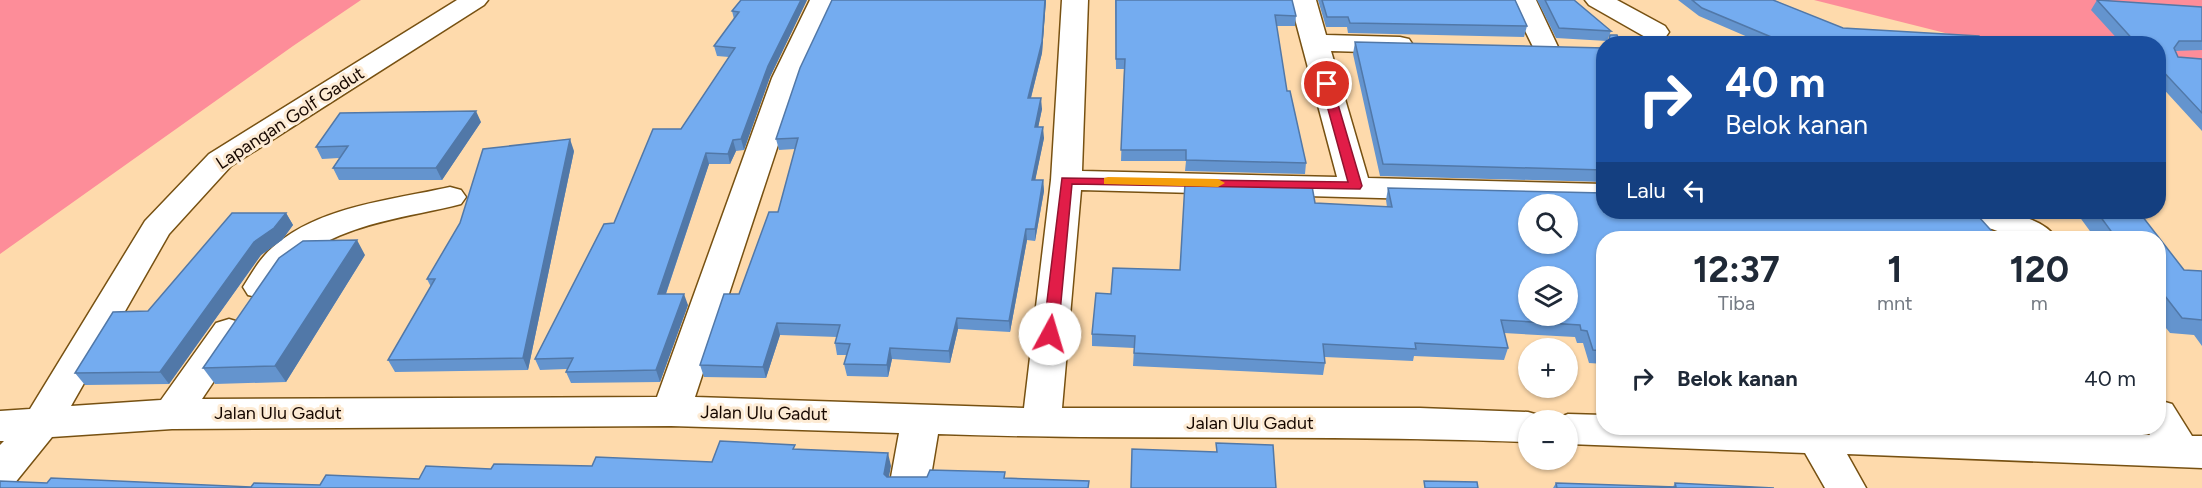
<!DOCTYPE html>
<html lang="id">
<head>
<meta charset="utf-8">
<style>
  body { margin:0; font-family:Figtree,sans-serif; background:#f2f2f3; color:#1f2937; height:100vh; display:flex; flex-direction:column; font-size:22px; white-space:nowrap }
  * { box-sizing:border-box; margin:0 }
  p { font-size:20px; color:#747a83 }
  .icon { flex:none; width:33px; height:33px; fill:none; stroke:currentColor; stroke-width:2; stroke-linecap:round; stroke-linejoin:round }
  .map { position:relative; flex:1; overflow:hidden }
  .panel { position:absolute; left:1596px; top:231px; width:570px; height:204px; display:flex; flex-direction:column; background:#fff; border-radius:24px; box-shadow:0 2px 4px #0004 }
  .panel>* { flex:none }
  .banner { position:absolute; left:1596px; top:36px; width:570px; height:183px; border-radius:24px; box-shadow:0 2px 4px #0004; background:#1a4fa0; color:#fff; overflow:hidden }
  .tools { position:absolute; left:1518px; top:194px; display:grid; gap:12px }
  .tools a { display:grid; place-items:center; width:60px; height:60px; border-radius:50%; background:#fff; box-shadow:0 2px 4px #0004; font-size:30px }
  .pin { position:absolute; display:grid; place-items:center; width:51px; height:51px; color:#fff; margin:-26px; border:3px solid #fff; border-radius:50%; box-shadow:0 2px 6px #0007 }
  .me { position:absolute; width:66px; margin:-33px; rotate:6deg; stroke-linejoin:round; filter:drop-shadow(0 0 4px #0008) }
  .turn { display:flex; align-items:center; gap:21px; height:126px; padding:0 30px; font-size:27px }
  .turn .icon { width:78px; height:78px; stroke-width:2.5 }
  .turn b { display:block; font-size:42px; line-height:51px }
  .then { display:flex; align-items:center; height:57px; padding:0 30px; background:#0003; gap:12px; font-size:22px }
  .eta { display:flex; justify-content:space-evenly; align-items:center; height:102px; text-align:center }
  .eta b { font-size:36px; font-weight:700; line-height:42px }
  ul { padding:0; list-style:none }
  li { display:flex; align-items:center; gap:18px; height:90px; padding:0 30px }
  li div { flex:1 }
  li b { display:block; font-size:22px }
  li em { font-style:normal }
  .map>svg:first-child { display:block }
</style>
</head>
<body>
<div class="map">
<svg width="2202" height="488" viewBox="0 0 2202 488">
  <rect width="100%" height="100%" fill="#fedaac"/>
  <path fill="#fd8d99" d="M0 0H361L293 46 0 254Z
    M1814 0H2202V99L2159 88 2158 44 1985 43Z"/>
  <g fill="none" stroke-linecap="round" stroke-linejoin="round">
    <g stroke="#775112" stroke-width="3">
      <path id="minor" d="M457 0H488L484 5 231 166 169 234 71 406 161 400 216 323 229 319 242 323 247 332 202 399 657 397 772 78 810 0H836L800 78 695 397 1024 408 1051 180 1062 0H1088L1082 171 1337 177 1290 0H1316L1326 35 1400 37 1409 39 1413 45 1409 51 1400 53 1331 51 1368 178 1604 184V204L1081 190 1062 408H1420L1528 412 1542 416 1544 420H1528V442C1331 434 1134 441 938 434L929 488H889L899 433 671 426 172 429 52 437 14 484 0 488V445L4 441H0V411L30 409 145 221 209 154Z
        M1510 0H1536L1558 47 1554 53 1545 55 1536 53Z
        M1585 0H1617L1665 26 1669 32 1665 38 1656 40 1647 38 1589 5Z
        M450 187 461 190 466 197 461 204C407 218 339 223 296 263 277 280 278 304 248 295L243 287C252 273 260 258 273 247 319 206 392 200 450 187Z
        M1925 212C1959 208 2036 206 2056 238H2016L1992 229 1930 219Z
        M2158 400 2172 404 2192 436H2202V468L1847 454 1866 488H1825L1805 453 1568 444V420H1553L1568 414 1604 415V428H1949L2150 435 2146 428H2158Z"/>
    </g>
    <use href="#minor" fill="#fff" fill-rule="evenodd"/>
  </g>
  <path fill="#6494ce" d="M741 0H807L770 77 744 150 736 151 730 164H709L666 294 688 305 660 382 571 383 566 372 567 369 540 370 535 359 614 223 681 129 729 57 717 56 714 46 734 19 732 11Z
    M832 0H1046L1042 53 1031 98 1042 109 1038 127 1044 138 1035 180H1043L1044 191 1035 241 1027 240 1010 332 958 329 950 363 892 359 888 377 847 376 844 364 847 355H837L835 343 837 337 780 335 766 378 704 377 700 365 739 294 778 212 795 149 779 150 776 139Z
    M1115 0 1296 16 1295 26H1276L1287 91 1306 163 1305 174 1185 171 1186 161H1121L1124 69H1116Z
    M1318 0H1515L1527 26 1524 37 1348 33 1347 27H1326Z
    M1537 0H1574L1611 31 1607 41 1556 38Z
    M1678 0H1773L1843 28 1985 44H1764L1699 16Z
    M2097 0 2202 7V50L2175 51 2178 57 2202 59V131L2158 83V44H2122L2091 10Z
    M1355 42 1604 48V182L1380 176 1353 54Z
    M481 122 442 180H339L333 168 339 158 322 159 316 147Z
    M574 151 528 370 395 372 388 360 431 287 427 279Z
    M1388 188 1760 212 1876 217 1879 212 1978 216 1604 238V364L1589 363 1583 343H1577L1575 337 1504 333 1508 348 1504 360 1414 356 1413 361 1325 357V363L1323 375 1133 366 1134 348 1092 346V334L1111 294 1180 270 1315 203 1387 207 1386 200Z
    M2076 212H2139L2184 270 2202 271V346L2194 335 2170 333 2158 318V238H2095Z
    M286 213 293 225 282 240 261 255 169 384 85 385 75 373 148 311Z
    M365 255 286 382 215 384 203 368Z
    M1556 483 1673 487 1675 483 1774 488H1553Z"/>
  <path fill="#5178a8" d="M801 0H807L770 77 744 150 741 139 768 66Z
    M1045 0H1046L1042 53 1028 109V98Z
    M1041 98 1042 109 1036 138 1035 127Z
    M476 111 481 122 442 180 436 168Z
    M1043 127 1044 138 1033 191 1032 180Z
    M570 139 574 151 528 370 523 358Z
    M733 140 736 151 730 164 728 154Z
    M706 153 709 164 662 305 658 294Z
    M1043 180 1044 191 1035 241V229Z
    M286 213 293 225 282 240 261 255 169 384 160 372 254 242Z
    M1026 229 1027 240 1010 332 1009 321Z
    M357 240 365 255 286 382 275 366Z
    M684 294 688 305 660 382 656 370Z
    M957 318 958 329 950 363 949 351Z
    M777 323 780 335 766 378 763 367Z
    M890 348 892 359 888 377 887 365Z
    M888 453 891 466 887 488 884 474Z"/>
  <path fill="#74acf0" stroke="#5178a8" stroke-width="1.5" fill-rule="evenodd" d="M741 0H801L768 66 741 139 733 140 728 154 706 153 658 294H684L656 370 566 372 573 358 535 359 604 224 614 223 653 129H681L735 48 714 46 739 12 732 11Z
    M832 0H1045L1042 42 1028 98H1041L1035 127H1043L1032 180H1043L1035 229H1026L1009 321 957 318 949 351 890 348 887 365 844 364 850 344 835 343 840 325 777 323 763 367 700 365 724 294H739L769 212H778L798 138 776 139 800 68Z
    M1116 0H1292L1296 16 1275 15 1287 91H1290L1306 163 1186 160V150H1121L1125 59H1116Z
    M1322 0H1515L1527 26 1350 23 1348 17H1327Z
    M1545 0H1574L1611 31 1559 28Z
    M1692 0H1773L1843 28 1979 36 1985 44H1779L1773 41 1776 39 1702 8Z
    M2097 0 2202 7V41H2179L2174 48 2178 57 2202 59V113L2158 66V44H2137Z
    M1610 35H1617L1621 44H1608Z
    M1355 42 1604 48V170L1383 164Z
    M476 111 436 168H333L348 146 316 147 340 113Z
    M570 139 523 358 388 360 435 279H427L460 223 483 149Z
    M1185 183 1312 186 1315 203 1392 207 1388 188 1604 193V212H1760L1883 218 1880 212H1888L1978 216 1998 238H1604V351L1593 350 1587 331 1581 330 1580 325 1501 320 1508 348 1415 343 1416 349 1323 344 1325 363 1134 353 1135 336 1092 334 1096 293 1111 294 1113 268 1180 270ZM1528 204H1568V243H1528ZM1528 276H1568V315H1528Z
    M2097 212H2139L2184 270 2202 271V320L2182 318 2158 287V238H2116Z
    M232 213H286L274 228 254 242 160 372 75 373 113 312 148 311Z
    M357 240 275 366 203 368 279 258 303 241Z
    M720 441 795 445 793 449 888 453 884 474 887 477H927L930 470 1005 472 1004 478 1089 481 1088 488H0V481L47 483 51 478 251 487 254 483 320 485 326 475 419 479 426 466 491 469 494 464 592 466 596 457 712 462Z
    M1216 443 1273 445 1276 488H1131L1132 449 1217 452Z
    M1424 481 1477 482 1478 488H1425Z
    M1556 483 1676 487 1675 483 1774 488H1557Z"/>
  <path fill="#e11d48" stroke="#92132f" stroke-width="1.5" d="M1323 82 1332 84 1362 186 1360 189 1072 184 1058 334 1056 338H1045L1043 334 1062 178 1348 182 1321 84Z"/>
  <path fill="#f59e0b" d="M1108 177 1218 179 1225 183 1218 187 1104 184V178Z"/>
  <g text-anchor="middle" dominant-baseline="central" stroke-width="6" stroke-linejoin="round" paint-order="stroke">
    <g font-size="18" fill="#170800" stroke="#fdebd4">
      <text transform="translate(290 118) rotate(-33)">Lapangan Golf Gadut</text>
      <text x="278" y="413">Jalan Ulu Gadut</text>
      <text transform="translate(764 413) rotate(1)">Jalan Ulu Gadut</text>
      <text x="1250" y="423">Jalan Ulu Gadut</text>
    </g>
  </g>
</svg>
<div class="tools">
<a><svg class="icon" aria-label="search" viewBox="0 0 24 24"><circle cx="10" cy="10" r="6"/><path d="M15 15l6 6"/></svg></a>
<a><svg class="icon" aria-label="layers" viewBox="0 0 24 24"><path d="M12 4l9 5-9 5-9-5zM3 14l9 5 9-5"/></svg></a>
<a>+</a>
<a>−</a>
</div>
<div class="pin" style="left:1327px;top:84px;background:#d93025"><svg class="icon" aria-label="arrive" viewBox="0 0 24 24"><path d="M6 21V4h12l-3 4 3 4H6"/></svg></div>
<svg class="me" style="left:1050px;top:334px" viewBox="-20 -20 40 40"><circle r="19" fill="#fff"/><path d="M0-13L10 11 0 6-10 11z" fill="#e11d48"/></svg>
<div class="banner">
<div class="turn"><svg class="icon" aria-label="right" viewBox="0 0 24 24"><path d="M7 20v-9h11M14 6l5 5-5 5"/></svg><div><b>40 m</b>Belok kanan</div></div>
<div class="then">Lalu<svg class="icon" aria-label="left" viewBox="0 0 24 24"><path d="M17 20v-9H6M10 6l-5 5 5 5"/></svg></div>
</div>
<section class="panel">
<div class="eta">
<div><b>12:37</b><p>Tiba</p></div>
<div><b>1</b><p>mnt</p></div>
<div><b>120</b><p>m</p></div>
</div>
<ul>
<li><svg class="icon" aria-label="right" viewBox="0 0 24 24"><path d="M7 20v-9h11M14 6l5 5-5 5"/></svg><div><b>Belok kanan</b></div><em>40 m</em></li>
</ul>
</section>
</div>
</body>
</html>
